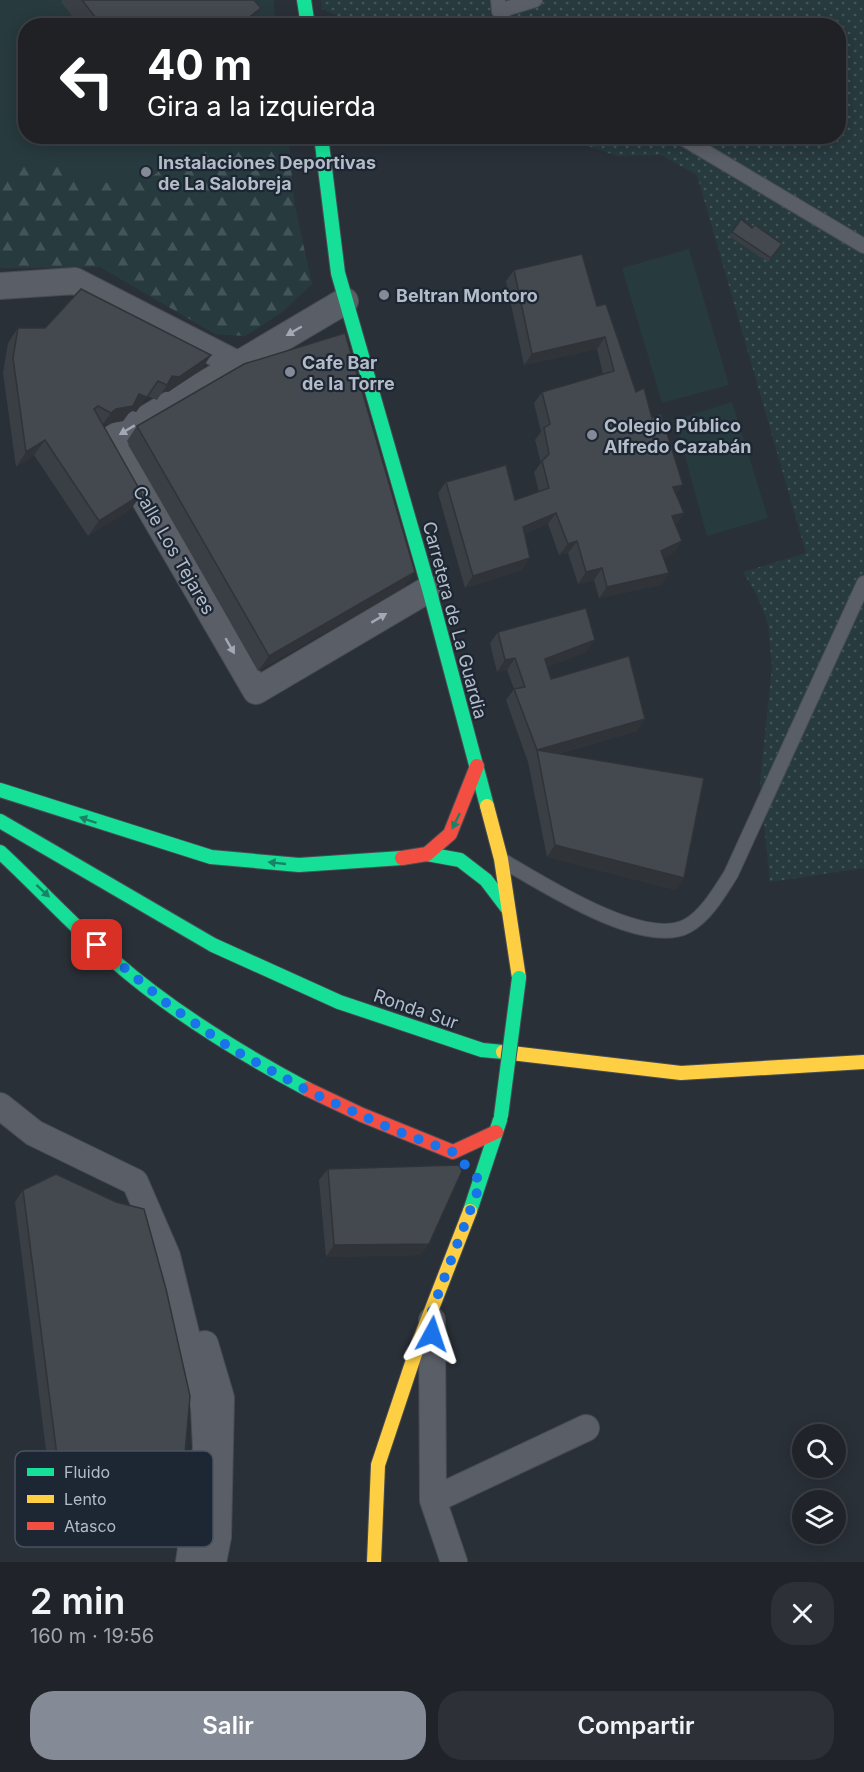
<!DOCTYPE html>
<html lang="es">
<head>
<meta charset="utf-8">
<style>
  body { margin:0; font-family:Inter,sans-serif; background:#2d3036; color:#f1f3f6; height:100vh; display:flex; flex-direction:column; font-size:22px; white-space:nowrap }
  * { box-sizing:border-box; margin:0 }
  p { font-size:20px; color:#a2a4a8 }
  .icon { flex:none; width:33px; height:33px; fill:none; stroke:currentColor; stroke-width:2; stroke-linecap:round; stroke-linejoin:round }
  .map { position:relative; height:1562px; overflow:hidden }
  .drawer { display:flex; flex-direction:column; background:#20242a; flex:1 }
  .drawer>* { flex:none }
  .top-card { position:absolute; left:18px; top:18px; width:828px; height:126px; border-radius:24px; box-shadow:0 3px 15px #0003,0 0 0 2px #3d4147; background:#202124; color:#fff; overflow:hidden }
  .controls { position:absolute; left:792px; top:1424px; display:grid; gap:12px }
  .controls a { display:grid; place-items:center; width:54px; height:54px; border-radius:50%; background:#20242a; box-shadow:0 3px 15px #0003,0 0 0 2px #3d4147; font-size:30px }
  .pin { position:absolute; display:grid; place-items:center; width:51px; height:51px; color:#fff; margin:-26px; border-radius:12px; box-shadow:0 3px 9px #0006 }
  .me { position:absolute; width:66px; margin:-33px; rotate:5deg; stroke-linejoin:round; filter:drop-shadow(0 0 4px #0008) }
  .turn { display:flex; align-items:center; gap:21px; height:126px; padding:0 30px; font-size:27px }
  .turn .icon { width:78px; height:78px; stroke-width:2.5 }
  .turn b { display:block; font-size:42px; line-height:51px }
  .round { display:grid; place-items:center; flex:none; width:63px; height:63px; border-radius:24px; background:#2d3036 }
  .head { display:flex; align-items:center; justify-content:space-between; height:102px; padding:0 30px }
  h1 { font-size:36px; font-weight:600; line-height:45px }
  .button { display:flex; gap:12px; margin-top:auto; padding:12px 30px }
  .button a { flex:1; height:69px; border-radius:24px; background:#848b96; color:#fff; font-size:24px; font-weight:600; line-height:69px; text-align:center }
  .button a+a { background:#2d3036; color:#f1f3f6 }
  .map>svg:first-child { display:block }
</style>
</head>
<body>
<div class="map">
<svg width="864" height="1562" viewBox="0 0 864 1562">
  <defs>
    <pattern id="forest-firs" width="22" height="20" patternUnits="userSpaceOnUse" patternTransform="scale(1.5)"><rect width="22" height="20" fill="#273a3e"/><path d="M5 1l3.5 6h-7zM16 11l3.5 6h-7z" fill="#445559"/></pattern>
    <pattern id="park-dots" width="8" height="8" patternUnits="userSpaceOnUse" patternTransform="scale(1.5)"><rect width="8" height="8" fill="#273a3e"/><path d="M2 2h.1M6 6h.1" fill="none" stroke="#445559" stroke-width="1.8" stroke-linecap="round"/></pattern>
  </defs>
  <rect width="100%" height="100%" fill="#2a3038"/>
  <path fill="#273a3e" d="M0 0H274L275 25 26 26V136L288 137 295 207 312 284 281 313 245 336 215 334 100 267 0 268Z
    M689 249 729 385 662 403 622 268Z
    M732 402 768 518 707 536 675 420Z"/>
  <path fill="url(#forest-firs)" d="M205 137H288L295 207 312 284 281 313 245 336 215 334 100 267 0 268V162L43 161 110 184 150 178Z"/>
  <path fill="url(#park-dots)" d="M321 0H864V868L770 882 760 783 772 666 768 624 757 595 743 572 806 553 697 175 661 155 617 156 562 137 838 136V26H360L322 9Z"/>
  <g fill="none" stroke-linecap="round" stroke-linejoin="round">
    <g stroke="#484c53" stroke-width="16">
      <path id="lane" d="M498 0 499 11 508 26
        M499 11 535 0
        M679 136 864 246
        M505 862C543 884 644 949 687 926 706 916 720 891 731 874L864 583"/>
    </g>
    <g stroke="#484c53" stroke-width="28">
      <path id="street" d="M0 286 75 281 237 364
        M345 301 110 440 256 691 429 589
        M0 1106 34 1133 135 1182 167 1256 204 1407 206 1448 189 1562
        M432 1320 433 1500 454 1562
        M205 1344 221 1398 218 1537 213 1562
        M433 1500 586 1428"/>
    </g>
    <g stroke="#484c53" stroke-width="16">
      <path id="fast" d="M304 0 308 26
        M321 136 338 273 429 589 487 806
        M0 790 211 857 299 865 402 858
        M0 821 213 945 339 1002 482 1050 503 1052
        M0 852C38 887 73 926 113 960 171 1011 238 1052 307 1089
        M427 854 460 860 486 880 508 909
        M470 1211 500 1120"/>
    </g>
    <g stroke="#484c53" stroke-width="16">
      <path id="slow" d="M487 806 501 859 519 978
        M503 1052 681 1073 864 1062
        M374 1562 378 1465 419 1342 470 1211"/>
    </g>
    <g stroke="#484c53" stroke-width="16">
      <path id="jam" d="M402 858 427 854 450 834 477 766
        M307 1089 362 1115 453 1152 496 1132"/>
    </g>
    <use href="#lane" stroke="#5a5e66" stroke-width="14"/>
    <use href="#street" stroke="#5a5e66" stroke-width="26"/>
    <use href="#fast" stroke="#16e098" stroke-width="14"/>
    <use href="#slow" stroke="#ffcf43" stroke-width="14"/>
    <use href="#jam" stroke="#f24e42" stroke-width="14"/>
    <g stroke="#484c53" stroke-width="16" stroke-linecap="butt">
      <path id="fast-bridge" d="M501 1116 519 978"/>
    </g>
    <use href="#fast-bridge" stroke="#16e098" stroke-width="14"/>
  </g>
  <path fill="#3a3f45" d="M62 0H254L250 23 247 26H80L61 2Z
    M741 219 779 248 768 262 729 236Z
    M514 270 597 306 636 392 652 418 676 495V525H675L682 541 673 553 663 558 669 573 661 585 599 598 594 580 578 584 568 553 559 555 548 524 525 534 522 570 465 588 438 493 446 482 515 500 539 492 534 472 541 463 535 440 541 432 534 403 542 392 603 374 597 349 524 365 506 281Z
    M18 328 211 355 201 370 168 392 163 391 157 400 147 396 136 412 131 410 123 421 106 424 103 426 131 509 88 536 34 455 16 467 3 373 8 343Z
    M137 426 404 587 258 671 127 441Z
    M498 632 586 652 547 667 551 679 637 731 557 754 676 890 547 857 528 762 506 700 514 689 507 670 497 672 490 643Z
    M328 1169 421 1255 326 1257 319 1180Z
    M23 1190 170 1480 86 1491 80 1527 56 1530 15 1202Z"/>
  <path fill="#303338" d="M261 8 250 23 247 26H238Z
    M605 337 597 349 524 365 532 354Z
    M211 355 201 370 168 392 163 391 167 385 172 376Z
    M139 394 147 397 136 412 131 410 123 421 106 424 100 428 111 413Z
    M45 440 34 455 16 467 26 452Z
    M683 485 675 496 673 487Z
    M142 494 131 509 88 536 99 521Z
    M556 513 548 524 515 538 523 527Z
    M684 513 676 525 663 528 672 516Z
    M577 541 568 553 559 555 568 544Z
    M682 541 673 553 653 563 661 551Z
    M530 558 522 570 465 588 473 576Z
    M602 568 594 580 578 584 586 572Z
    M415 572 404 587 258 671 269 656Z
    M669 573 661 585 599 598 607 587Z
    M595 640 586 652 537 671 545 659Z
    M515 658 507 670 497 672 505 660Z
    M645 719 637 731 538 759 537 750Z
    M555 845 684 878 676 890 547 857Z
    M429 1244 421 1255 326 1257 334 1245Z
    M178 1468 170 1480 77 1492 85 1480Z
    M88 1515 80 1527 56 1530 65 1518Z"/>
  <path fill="#444950" stroke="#303338" stroke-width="1.5" d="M82 0H254L261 8 238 26H102Z
    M741 219 752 228 755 225 782 244 771 258 732 232Z
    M582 254 597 306 606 304 636 392 644 388 652 418 661 414 683 485 673 487 684 513 672 516 682 541 661 551 669 573 607 587 602 568 586 572 577 541 568 544 556 513 523 527 530 558 473 576 446 482 506 465 515 500 549 488 542 461 549 454 544 428 550 424 542 392 614 371 605 337 532 354 514 270Z
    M81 289 211 355 179 377 172 376 167 385 158 381 147 397 139 394 133 406 116 409 111 413 98 406 94 409 142 494 99 521 45 440 26 452 13 358 18 328H45Z
    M345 333 415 572 269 656 137 426 244 364Z
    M586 608 595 640 545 659 551 679 629 656 645 719 537 750 514 689 525 687 515 658 505 660 498 632Z
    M537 750 704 778 684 878 555 845Z
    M459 1165 462 1171 429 1244 334 1245 328 1169Z
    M56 1174 116 1202 144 1209 166 1289 190 1396 185 1453 178 1468 85 1480 88 1515 65 1518 23 1190Z"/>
  <defs><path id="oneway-solid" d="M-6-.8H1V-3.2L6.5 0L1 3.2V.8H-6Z" transform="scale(1.5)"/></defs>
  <g fill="#a2a9b5">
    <use href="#oneway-solid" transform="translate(294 331) rotate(150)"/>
    <use href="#oneway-solid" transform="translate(127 430) rotate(149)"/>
    <use href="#oneway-solid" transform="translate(379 618) rotate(-31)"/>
    <use href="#oneway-solid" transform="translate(230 646) rotate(60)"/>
  </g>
  <g fill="#1a8366">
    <use href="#oneway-solid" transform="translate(88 820) rotate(-161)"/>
    <use href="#oneway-solid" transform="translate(456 821) rotate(116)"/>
    <use href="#oneway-solid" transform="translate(277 863) rotate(-174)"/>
    <use href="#oneway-solid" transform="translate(43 891) rotate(43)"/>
  </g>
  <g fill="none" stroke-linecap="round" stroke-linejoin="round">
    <path stroke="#1a73e8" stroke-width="10" stroke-dasharray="0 18" d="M97 945 170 1006 232 1049 312 1093 394 1130 453 1152 481 1182 432 1310V1334"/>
  </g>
  <g fill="#848b96" stroke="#1d2633" stroke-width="2">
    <circle cx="146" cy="172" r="6"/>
    <circle cx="384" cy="295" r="6"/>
    <circle cx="290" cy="372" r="6"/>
    <circle cx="592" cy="435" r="6"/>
  </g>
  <g text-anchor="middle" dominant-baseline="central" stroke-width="4.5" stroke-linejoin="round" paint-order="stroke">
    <g font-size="18" font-weight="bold" fill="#b4bcc9" stroke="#1d2633" text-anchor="start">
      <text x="158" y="162">Instalaciones Deportivas<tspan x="158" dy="21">de La Salobreja</tspan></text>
      <text x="396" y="295">Beltran Montoro</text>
      <text x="302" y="362">Cafe Bar<tspan x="302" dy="21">de la Torre</tspan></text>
      <text x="604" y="425">Colegio Público<tspan x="604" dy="21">Alfredo Cazabán</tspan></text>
    </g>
    <g font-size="18" fill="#b4bcc9" stroke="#1d2633">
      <text transform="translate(174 550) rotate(60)">Calle Los Tejares</text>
      <text transform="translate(455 620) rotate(75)">Carretera de La Guardia</text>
      <text transform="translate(416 1009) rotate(19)">Ronda Sur</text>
    </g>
  </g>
  <rect x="15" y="1451" width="198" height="96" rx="9" fill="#1d2633" stroke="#4a5360" stroke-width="1.5"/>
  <rect x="27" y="1468" width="27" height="8" fill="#16e098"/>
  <rect x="27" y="1495" width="27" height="8" fill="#ffcf43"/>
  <rect x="27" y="1522" width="27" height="8" fill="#f24e42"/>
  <g font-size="16" fill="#b4bcc9">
    <text x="64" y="1478">Fluido</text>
    <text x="64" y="1505">Lento</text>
    <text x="64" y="1532">Atasco</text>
  </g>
</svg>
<div class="controls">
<a><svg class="icon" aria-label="search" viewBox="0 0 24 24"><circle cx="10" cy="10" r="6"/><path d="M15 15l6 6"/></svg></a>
<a><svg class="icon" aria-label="layers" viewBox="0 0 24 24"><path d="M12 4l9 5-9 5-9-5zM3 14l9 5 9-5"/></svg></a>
</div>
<div class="pin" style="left:97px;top:945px;background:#d93025"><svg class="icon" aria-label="arrive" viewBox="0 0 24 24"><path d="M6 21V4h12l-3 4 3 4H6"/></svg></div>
<svg class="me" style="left:432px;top:1334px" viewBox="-20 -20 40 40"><path d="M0-17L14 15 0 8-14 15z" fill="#1a73e8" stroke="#fff" stroke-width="4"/></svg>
<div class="top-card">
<div class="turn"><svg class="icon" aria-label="left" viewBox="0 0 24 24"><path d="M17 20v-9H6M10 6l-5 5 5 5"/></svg><div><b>40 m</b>Gira a la izquierda</div></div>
</div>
</div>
<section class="drawer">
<div class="head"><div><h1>2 min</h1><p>160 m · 19:56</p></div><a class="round"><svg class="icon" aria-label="close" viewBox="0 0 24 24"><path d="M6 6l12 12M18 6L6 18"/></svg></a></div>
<div class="button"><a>Salir</a><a>Compartir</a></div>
</section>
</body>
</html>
